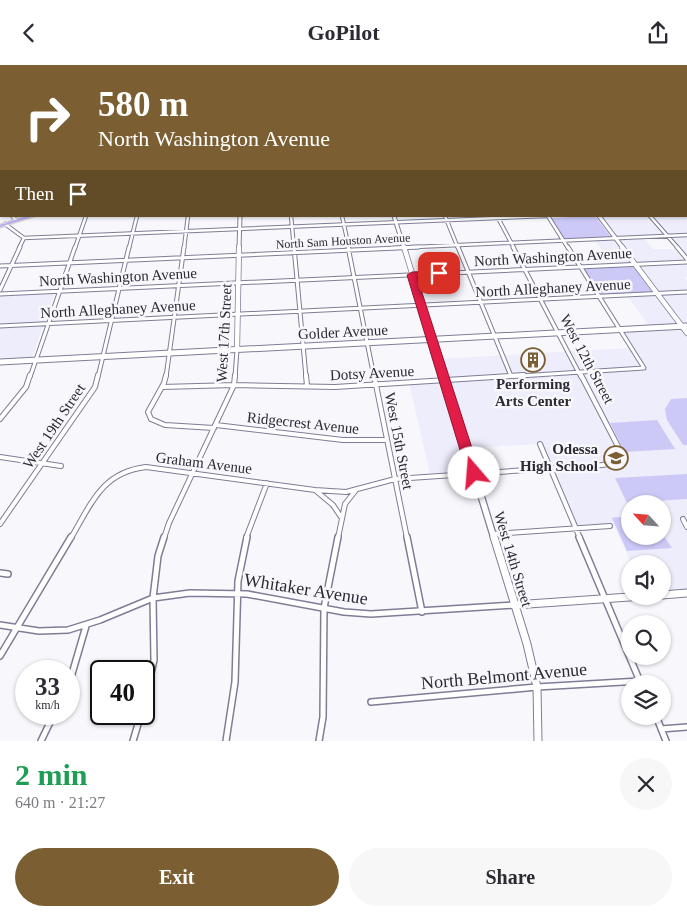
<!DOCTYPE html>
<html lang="en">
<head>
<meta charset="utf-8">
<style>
  body { margin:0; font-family:"Times New Roman",serif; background:#f7f7f7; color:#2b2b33; height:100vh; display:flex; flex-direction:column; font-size:19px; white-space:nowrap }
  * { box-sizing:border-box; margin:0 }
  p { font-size:16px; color:#7c7c81 }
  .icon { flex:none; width:28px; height:28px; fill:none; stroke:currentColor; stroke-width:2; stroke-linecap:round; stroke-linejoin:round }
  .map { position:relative; height:676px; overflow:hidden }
  .side { display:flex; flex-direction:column; background:#fff; flex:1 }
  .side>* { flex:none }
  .guide { position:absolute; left:0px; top:0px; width:688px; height:152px; box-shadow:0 1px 4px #0004; background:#7b5f32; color:#fff; overflow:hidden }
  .needle { width:32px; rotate:296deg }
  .fabs { position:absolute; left:621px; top:430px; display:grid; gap:10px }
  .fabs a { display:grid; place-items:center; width:50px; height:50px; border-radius:50%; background:#fff; box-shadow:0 1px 4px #0004; font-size:25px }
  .speed { position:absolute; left:15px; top:595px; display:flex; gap:10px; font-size:25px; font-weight:700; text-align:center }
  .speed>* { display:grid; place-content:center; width:65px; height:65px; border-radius:50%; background:#fff; box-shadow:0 1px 4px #0004; line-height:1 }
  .speed small { font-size:12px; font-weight:400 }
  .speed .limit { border:2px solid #111; border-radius:8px; background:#fff; color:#111 }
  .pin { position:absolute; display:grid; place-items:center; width:42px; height:42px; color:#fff; margin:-21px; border-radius:10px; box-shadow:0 2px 8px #0006 }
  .me { position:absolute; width:55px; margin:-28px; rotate:342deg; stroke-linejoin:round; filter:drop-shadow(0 0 4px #0008) }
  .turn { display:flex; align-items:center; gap:18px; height:105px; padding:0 15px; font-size:22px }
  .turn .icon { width:65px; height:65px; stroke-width:2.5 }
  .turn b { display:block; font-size:35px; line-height:42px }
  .then { display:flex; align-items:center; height:48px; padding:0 15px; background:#0003; gap:10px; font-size:19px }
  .round { display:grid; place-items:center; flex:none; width:52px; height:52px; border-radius:26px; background:#f7f7f7 }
  .overview { display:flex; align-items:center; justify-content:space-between; height:85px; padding:0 15px }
  h1 { font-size:30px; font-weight:700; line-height:38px; color:#1e9e55 }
  .cta { display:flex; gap:10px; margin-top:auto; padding:10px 15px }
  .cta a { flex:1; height:58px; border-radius:30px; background:#7b5f32; color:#fff; font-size:20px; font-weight:700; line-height:58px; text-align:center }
  .cta a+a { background:#f7f7f7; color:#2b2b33 }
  header { display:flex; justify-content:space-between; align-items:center; height:65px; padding:0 15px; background:#fff; font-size:22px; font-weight:700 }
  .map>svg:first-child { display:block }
</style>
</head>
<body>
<header><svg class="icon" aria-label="back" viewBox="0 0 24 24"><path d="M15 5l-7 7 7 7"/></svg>GoPilot<svg class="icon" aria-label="share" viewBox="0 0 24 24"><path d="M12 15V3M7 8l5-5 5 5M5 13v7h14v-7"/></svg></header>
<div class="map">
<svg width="687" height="676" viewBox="0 0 687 676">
  <rect width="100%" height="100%" fill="#f7f7fc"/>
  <path fill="#ededfb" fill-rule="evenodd" d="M541 0H687V212H684L687 216V524L663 525 662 499H632L614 461 576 463 540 379 466 383 474 408H430L409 318 444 315 438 294 631 283 623 267 651 265 654 268 627 230 657 229 635 199 618 200 609 187H603L594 174 615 173 599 151H686V1ZM667 171 677 184H653L643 172ZM630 439H662V471H630Z
    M54 229 32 292 0 295V231Z"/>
  <path fill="#ccc9f7" d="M595 151 611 172 564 174 550 153Z
    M633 201 653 228 600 230 583 204Z
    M687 333V380H683L667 355 665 344 671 334Z
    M657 355 675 384 625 387 610 358Z
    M687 409V434L627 438 615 413Z
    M617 452 630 453V471L663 470 672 483 627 486 612 453Z"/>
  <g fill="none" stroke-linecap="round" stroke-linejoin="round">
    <g stroke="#7f7d96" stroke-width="3">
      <path id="minor-far4" d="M625 0 627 1
        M526 1 556 0"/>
    </g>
    <g stroke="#7f7d96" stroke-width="4.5">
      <path id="minor-far3" d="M12 151 16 155
        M291 151 294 183
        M342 151 349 183
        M445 151 458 183
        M497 151 514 183
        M548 151 568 183
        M650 151 678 183
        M5 159 24 173 19 183
        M24 173 546 151
        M75 183 86 151
        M129 183 137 151
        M184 183 188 151
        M392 183 687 170"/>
    </g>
    <g stroke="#7f7d96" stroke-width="5">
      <path id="minor-far2" d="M294 182 306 312
        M348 182 374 312
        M458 182 511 311
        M513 182 581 312
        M677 182 687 194
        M0 201 419 182
        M0 225 20 182
        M0 229 687 197
        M0 261 687 227
        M30 312 75 182
        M98 312 129 182
        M166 312 184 182
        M235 312 237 285
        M504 312 644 303 568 182"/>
    </g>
    <g stroke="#7f7d96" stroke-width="6">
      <path id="minor-far1" d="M166 310 164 318 148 347 151 354 165 360 214 363
        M306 310 307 321
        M374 310 407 473
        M162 322 234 320 335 322 524 310
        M0 354 26 322 30 310
        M216 360 343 375H387
        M540 379 580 473
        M0 392 61 401
        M315 425 346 427 395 414 602 400 621 397 623 391 581 310
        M683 454 687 462
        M0 459 95 322 98 310
        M493 469 610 461
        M71 473C91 439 102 407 146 402L315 425 333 440 341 452
        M164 473 169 458 234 320 235 310
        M246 473 267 418
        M338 473 345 439 356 425"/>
    </g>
    <g stroke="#7f7d96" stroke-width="8">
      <path id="minor" d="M407 472 422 547
        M579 472 641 619
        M0 508 8 509
        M0 560 39 566 68 565 100 555 153 533 190 528 247 529 344 547 371 549 514 540
        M0 591 71 472
        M69 619 86 561
        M371 637 537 622 640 616
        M144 639 154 595 153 533 158 491 164 472
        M656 651 666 676
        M661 664 687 662
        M41 676 54 649
        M133 676 141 649
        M226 676 235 617 238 516 247 472
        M319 676 323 652 324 543 338 472"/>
    </g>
    <g stroke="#7f7d96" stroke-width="4">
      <path id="tertiary-far4" d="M660 0 662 1"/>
    </g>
    <g stroke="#7f7d96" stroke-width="5">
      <path id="tertiary-far3" d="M394 151 404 183
        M599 151 623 183
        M239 183 240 151"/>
    </g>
    <g stroke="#7f7d96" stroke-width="6">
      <path id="tertiary-far2" d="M404 182 444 312
        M622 182 687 268
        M237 285 239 182"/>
    </g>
    <g stroke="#7f7d96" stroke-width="8">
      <path id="tertiary-far1" d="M444 310 494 473"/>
    </g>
    <g stroke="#7f7d96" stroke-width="9">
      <path id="tertiary" d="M494 472 527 579 537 622 538 676
        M662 530 687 528
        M514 540 644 531"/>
    </g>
    <g stroke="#7f7d96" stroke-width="7">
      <path id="secondary" d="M0 297 687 261"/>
    </g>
    <g stroke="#d5d4d7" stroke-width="3">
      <path id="primary" d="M4 0H7L6 1H3Z
        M0 103H1V105H0Z
        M686 103H687V105H686Z
        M27 151H34L0 162V160Z"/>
    </g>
    <use href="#minor-far4" stroke="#fff" stroke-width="2"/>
    <use href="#minor-far3" stroke="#fff" stroke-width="2.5"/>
    <use href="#minor-far2" stroke="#fff" stroke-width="3"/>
    <use href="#minor-far1" stroke="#fff" stroke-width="4"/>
    <use href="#minor" stroke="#fff" stroke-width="5"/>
    <use href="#tertiary-far4" stroke="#fff" stroke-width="2.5"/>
    <use href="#tertiary-far3" stroke="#fff" stroke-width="3"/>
    <use href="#tertiary-far2" stroke="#fff" stroke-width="4.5"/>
    <use href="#tertiary-far1" stroke="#fff" stroke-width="5.5"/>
    <use href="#tertiary" stroke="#fff" stroke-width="7"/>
    <use href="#secondary" stroke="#fff" stroke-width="5"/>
    <use href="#primary" fill="#b8abf5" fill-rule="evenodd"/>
  </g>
  <path fill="#e11d48" stroke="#92132f" d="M439 206H442V210L417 212 480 408 474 413 467 408 407 210 412 207Z"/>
  <defs>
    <g id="building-ring" transform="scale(1.25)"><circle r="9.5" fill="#f7f7fc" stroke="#7b5f32" stroke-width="1.5"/><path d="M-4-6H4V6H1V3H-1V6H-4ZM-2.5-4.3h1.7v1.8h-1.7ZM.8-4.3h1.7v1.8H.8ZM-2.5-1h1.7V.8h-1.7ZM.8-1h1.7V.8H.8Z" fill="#7b5f32"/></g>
    <g id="school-ring" transform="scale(1.25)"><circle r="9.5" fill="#f7f7fc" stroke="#7b5f32" stroke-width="1.5"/><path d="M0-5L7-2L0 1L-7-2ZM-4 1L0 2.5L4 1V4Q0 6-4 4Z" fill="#7b5f32"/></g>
  </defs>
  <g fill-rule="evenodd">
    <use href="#building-ring" x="533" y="295"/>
    <use href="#school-ring" x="616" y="393"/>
  </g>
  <g text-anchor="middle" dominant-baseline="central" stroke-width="5" stroke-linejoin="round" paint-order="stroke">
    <g font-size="12" fill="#2b2a35" stroke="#f7f7fc">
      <text transform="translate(343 176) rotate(-3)">North Sam Houston Avenue</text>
    </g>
    <g font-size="15" fill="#2b2a35" stroke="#f7f7fc">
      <text transform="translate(553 192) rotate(-3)">North Washington Avenue</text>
      <text transform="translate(118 212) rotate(-3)">North Washington Avenue</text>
      <text transform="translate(553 223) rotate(-3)">North Alleghaney Avenue</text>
      <text transform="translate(118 244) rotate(-3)">North Alleghaney Avenue</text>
      <text transform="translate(343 267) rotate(-3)">Golder Avenue</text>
      <text transform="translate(224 268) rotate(-87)">West 17th Street</text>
      <text transform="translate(587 294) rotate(62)">West 12th Street</text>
      <text transform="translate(372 308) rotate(-3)">Dotsy Avenue</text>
      <text transform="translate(303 358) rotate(6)">Ridgecrest Avenue</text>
      <text transform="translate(54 361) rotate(-56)">West 19th Street</text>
      <text transform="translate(399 376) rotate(79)">West 15th Street</text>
      <text transform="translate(204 398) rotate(7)">Graham Avenue</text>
      <text transform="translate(513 494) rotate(73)">West 14th Street</text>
    </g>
    <g font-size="15" font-weight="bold" fill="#2b2a35" stroke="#f7f7fc">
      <text x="533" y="319">Performing<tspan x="533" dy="17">Arts Center</tspan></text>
      <text x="598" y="384" text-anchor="end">Odessa<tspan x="598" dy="17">High School</tspan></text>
    </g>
    <g font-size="18" fill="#2b2a35" stroke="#f7f7fc">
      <text transform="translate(306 524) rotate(9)">Whitaker Avenue</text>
      <text transform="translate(504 611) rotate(-5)">North Belmont Avenue</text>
    </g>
  </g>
</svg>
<div class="fabs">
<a><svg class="needle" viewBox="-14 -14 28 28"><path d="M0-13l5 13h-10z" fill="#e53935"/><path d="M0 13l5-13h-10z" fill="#7c7c81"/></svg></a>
<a><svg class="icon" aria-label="sound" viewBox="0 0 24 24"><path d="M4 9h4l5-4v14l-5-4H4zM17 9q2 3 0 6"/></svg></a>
<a><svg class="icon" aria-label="search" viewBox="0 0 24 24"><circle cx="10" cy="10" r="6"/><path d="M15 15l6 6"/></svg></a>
<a><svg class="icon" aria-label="layers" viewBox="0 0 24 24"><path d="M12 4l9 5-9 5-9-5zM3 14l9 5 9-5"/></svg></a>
</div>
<div class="speed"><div>33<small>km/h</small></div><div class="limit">40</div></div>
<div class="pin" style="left:439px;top:208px;background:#d93025"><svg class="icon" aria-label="arrive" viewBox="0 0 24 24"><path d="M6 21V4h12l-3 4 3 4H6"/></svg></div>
<svg class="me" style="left:474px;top:408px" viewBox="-20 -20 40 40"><circle r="19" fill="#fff"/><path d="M0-13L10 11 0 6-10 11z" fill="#e11d48"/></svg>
<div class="guide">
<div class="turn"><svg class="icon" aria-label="right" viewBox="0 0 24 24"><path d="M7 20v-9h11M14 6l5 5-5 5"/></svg><div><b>580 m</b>North Washington Avenue</div></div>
<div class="then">Then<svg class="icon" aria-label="arrive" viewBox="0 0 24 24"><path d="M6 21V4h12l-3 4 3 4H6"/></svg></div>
</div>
</div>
<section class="side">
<div class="overview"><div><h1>2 min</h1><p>640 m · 21:27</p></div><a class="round"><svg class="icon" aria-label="close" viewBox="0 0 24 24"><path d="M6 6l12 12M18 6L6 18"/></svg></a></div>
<div class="cta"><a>Exit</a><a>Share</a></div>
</section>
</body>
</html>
